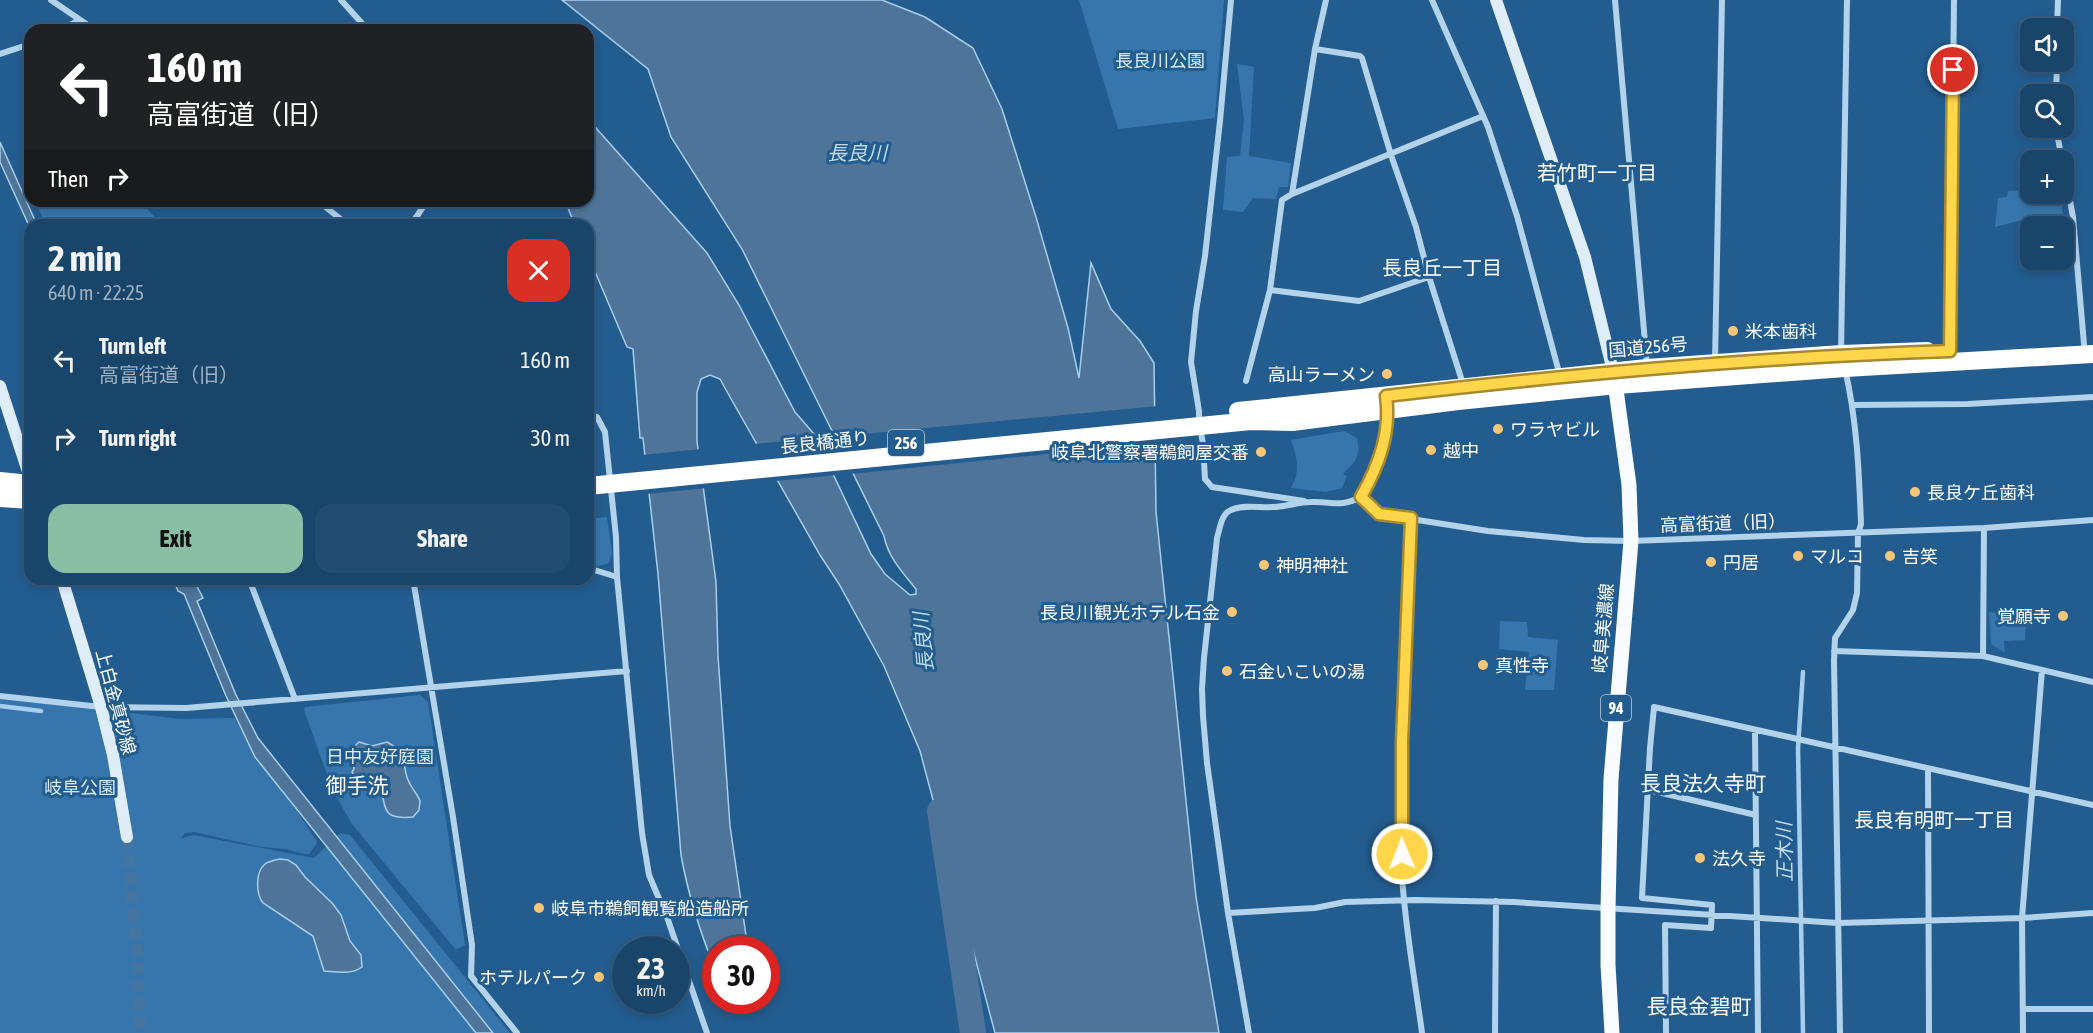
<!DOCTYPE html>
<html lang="en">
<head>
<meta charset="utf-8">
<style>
  body { margin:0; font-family:"Asap Condensed","Noto Sans JP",sans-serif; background:#234c71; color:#f1f3f6; height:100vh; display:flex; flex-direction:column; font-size:22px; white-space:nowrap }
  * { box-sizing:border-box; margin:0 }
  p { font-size:20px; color:#9fb1c1 }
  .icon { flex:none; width:33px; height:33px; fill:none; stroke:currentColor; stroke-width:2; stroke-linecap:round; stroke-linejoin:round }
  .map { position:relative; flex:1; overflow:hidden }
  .sheet { position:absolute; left:24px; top:219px; width:570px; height:366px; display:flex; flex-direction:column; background:#1a456b; border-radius:18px; box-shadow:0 3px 9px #0003,0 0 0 2px #385d7e }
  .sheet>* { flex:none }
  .banner { position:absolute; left:24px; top:24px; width:570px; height:183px; border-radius:18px; box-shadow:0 3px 9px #0003,0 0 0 2px #385d7e; background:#202124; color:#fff; overflow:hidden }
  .buttons { position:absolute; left:2020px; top:18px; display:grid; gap:12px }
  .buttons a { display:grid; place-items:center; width:54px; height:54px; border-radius:12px; background:#1a456b; box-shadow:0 3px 9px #0003,0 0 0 2px #385d7e; font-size:30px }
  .speed { position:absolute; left:612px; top:936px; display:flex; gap:12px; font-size:30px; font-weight:700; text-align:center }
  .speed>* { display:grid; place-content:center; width:78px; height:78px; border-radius:50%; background:#1a456b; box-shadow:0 3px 9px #0003,0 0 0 2px #385d7e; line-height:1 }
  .speed small { font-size:15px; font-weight:400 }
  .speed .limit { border:9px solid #d22; background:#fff; color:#111 }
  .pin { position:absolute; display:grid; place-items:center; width:51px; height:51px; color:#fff; margin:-26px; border:3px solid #fff; border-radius:50%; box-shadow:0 2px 6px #0007 }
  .me { position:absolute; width:66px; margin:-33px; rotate:359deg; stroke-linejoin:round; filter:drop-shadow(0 0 4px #0008) }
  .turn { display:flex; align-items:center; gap:21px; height:126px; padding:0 24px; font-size:27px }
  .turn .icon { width:78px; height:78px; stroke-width:2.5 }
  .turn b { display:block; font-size:42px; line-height:51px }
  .then { display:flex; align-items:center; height:57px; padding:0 24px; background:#0003; gap:12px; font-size:22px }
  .round { display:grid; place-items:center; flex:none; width:63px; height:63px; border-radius:18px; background:#234c71 }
  .overview { display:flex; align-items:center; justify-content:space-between; height:102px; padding:0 24px }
  h1 { font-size:36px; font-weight:700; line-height:45px }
  .button { display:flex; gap:12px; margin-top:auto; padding:12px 24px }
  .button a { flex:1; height:69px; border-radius:18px; background:#8abfa5; color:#111; font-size:24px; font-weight:700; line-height:69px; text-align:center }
  .button a+a { background:#234c71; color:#f1f3f6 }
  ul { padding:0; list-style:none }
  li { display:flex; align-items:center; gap:18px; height:78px; padding:0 24px }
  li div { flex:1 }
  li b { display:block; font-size:22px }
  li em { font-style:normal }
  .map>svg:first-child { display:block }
</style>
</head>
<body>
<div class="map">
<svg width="2093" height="1033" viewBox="0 0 2093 1033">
  <rect width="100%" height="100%" fill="#235c8f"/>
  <path fill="#3776ac" d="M1079 0H1224L1215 118 1118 129Z
    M1237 64 1254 67 1249 156 1291 163 1288 187H1279L1276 199 1253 198 1243 212 1223 210 1227 157 1240 156 1244 120Z
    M2031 190V194H2060L2063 214 2033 217 1995 227 1998 198 2007 197 2008 191Z
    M35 201H140L162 225H46Z
    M1344 431 1357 438C1361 457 1356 460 1343 474L1347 476 1342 488 1326 492 1291 488C1301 469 1297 459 1291 440Z
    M594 506 595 518 607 517 612 553 609 563 598 566 588 563V507Z
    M1989 612 2026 618 2025 640 2004 641 2005 653 1991 644Z
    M1500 621 1527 622 1528 637 1558 640 1554 690H1525L1529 652 1499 649Z
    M420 695 428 702 465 945 456 950 352 824 333 791 304 710 305 707Z
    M0 697 180 719 235 718 239 726 317 841 316 845 309 854H305L285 849 262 847 194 832 185 833 181 838 194 835 314 858 340 833 350 835 510 1033H0Z"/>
  <path fill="#4e7599" stroke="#a8ceed" stroke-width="1.5" d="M562 0H882L925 17 973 48 1002 109 1036 217 1068 328 1079 378 1091 263 1111 309 1140 341 1154 363 1156 512 1196 897 1219 1033H995L920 751 884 666 839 584 820 555 726 390 720 379 710 375 701 379 697 392V441L716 582 718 656 730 826 748 949 716 950 715 969C700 932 688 894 681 855L658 574 643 438H640L633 349 627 347 588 255V225H575L565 201H588V119L707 253 739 305 795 412 814 434 871 554 885 574 910 595 916 594V589C902 572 888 557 884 536L742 249 671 137 648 69Z
    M0 142 37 225H30V228L0 162Z
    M173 579H193L203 598 197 601 236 695 258 738 493 1033H476L255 757 226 696 184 594 178 591Z
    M359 742 372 746 387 742C411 755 400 767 410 784 413 790 418 795 420 801L419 810 413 817C379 820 388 807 379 786 364 787 358 786 352 772L354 769C353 759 350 749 359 742Z
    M280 859 288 860 296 865 305 877 333 904 341 915 350 941 361 955 362 967C351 975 337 972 324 971L313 936 263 903C256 894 255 872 265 864 269 861 275 860 280 859Z"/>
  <path fill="#235c8f" d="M1158 406V443L850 474 832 437Z
    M819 438 837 475 775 481 754 444Z
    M701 449 707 488 646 494 642 455Z"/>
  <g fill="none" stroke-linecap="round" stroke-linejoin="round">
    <path stroke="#a8ceed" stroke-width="4.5" d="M0 706 41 711
      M1803 1033 1798 748 1803 672"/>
    <path stroke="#4e7599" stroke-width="26" d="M940 811 973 1033"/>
    <path stroke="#4474a0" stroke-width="12" stroke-dasharray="12 6" stroke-linecap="butt" d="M127 837 137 951 140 1033"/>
    <path stroke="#b3d2ec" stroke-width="6" d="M51 0 95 30
      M341 0 368 30
      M1231 0 1220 121 1205 256 1196 311 1191 362 1199 411V422L1203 444 1205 479 1212 487 1304 501
      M1432 0 1488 127 1517 216 1560 376
      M1615 0 1647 365
      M2057 28 2058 0
      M61 30 79 20
      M1315 49 1360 56 1362 58 1391 155 1416 227 1429 277 1463 384
      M0 54 30 44
      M2056 94 2057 62
      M2056 128 2062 160
      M2064 169 2073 217 2084 344
      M1292 194 1483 116
      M318 201 348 225
      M411 225 427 201
      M1270 290 1359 301 1429 277
      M1950 351 1954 0
      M1841 353 1847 0
      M1715 362 1722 0
      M1246 381 1270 290 1282 200 1292 194 1315 49 1326 0
      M1853 405 1968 404 2093 397
      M588 414 597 417 605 432 616 537 617 577 642 833 649 875 668 920 707 1033
      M1411 518C1408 637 1396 756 1402 875 1405 928 1415 980 1422 1033
      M588 568 617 577
      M249 579 295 699
      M413 579 453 817 472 945 471 976 517 1033
      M1834 651 1983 656 2093 682
      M1983 656 1984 528
      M0 696 101 707 186 708 627 671
      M1755 731 1758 1033
      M1928 769 1929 1033
      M1649 790 1756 815
      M1228 913 1315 908 1345 902 1415 900 1514 902 1838 923 2022 918 2093 913
      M2023 1009H2093
      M1249 1033 1228 913 1207 763 1203 716 1202 689 1204 658 1217 538C1220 529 1221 514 1231 510 1243 504 1261 508 1273 507 1286 507 1298 502 1311 502 1333 501 1339 508 1361 497L1379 514 1488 531 1584 540 1631 541 1984 528 2093 520
      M1495 1033 1496 901
      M1666 1033 1665 925 1711 928 1712 905 1642 898 1650 748 1654 707 2093 805
      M1840 1033 1834 660 1835 638 1853 610 1857 593 1858 534 1861 524C1859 471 1857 421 1845 369
      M2023 1033 2022 918 2042 670"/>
    <path stroke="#dfedf9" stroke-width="12" d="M1496 0 1585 257 1613 371
      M0 386 30 478
      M1361 497C1377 468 1391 437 1387 403
      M62 579 101 707 113 755 127 837"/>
    <path stroke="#f8fbff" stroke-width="15" d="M1612 1033 1608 965V908L1611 779 1631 541 1629 485 1614 375"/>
    <path stroke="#fff" stroke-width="18" d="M1238 411 1647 368 1841 354 1927 351
      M0 481 30 484
      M588 486 1251 421 1292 422 1458 401 1617 385 1845 368 2093 354
      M0 498 30 500"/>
  </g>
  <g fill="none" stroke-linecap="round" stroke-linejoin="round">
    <g stroke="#a68a30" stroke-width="15">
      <path id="route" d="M1402 854V742L1411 518 1379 514 1361 497C1379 465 1391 433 1386 396 1573 374 1761 357 1950 351L1953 70"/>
    </g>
    <use href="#route" stroke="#ffd54a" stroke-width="10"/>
  </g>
  <g fill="#f7c676" stroke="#235c8f" stroke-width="2">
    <circle cx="1733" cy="331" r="6"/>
    <circle cx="1387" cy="374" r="6"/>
    <circle cx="1498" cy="429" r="6"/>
    <circle cx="1431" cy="450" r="6"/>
    <circle cx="1261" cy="452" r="6"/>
    <circle cx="1915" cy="492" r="6"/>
    <circle cx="1798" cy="556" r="6"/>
    <circle cx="1890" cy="556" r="6"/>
    <circle cx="1711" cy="562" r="6"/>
    <circle cx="1264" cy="565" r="6"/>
    <circle cx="1232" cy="612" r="6"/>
    <circle cx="2063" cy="616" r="6"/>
    <circle cx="1483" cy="665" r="6"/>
    <circle cx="1227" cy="671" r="6"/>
    <circle cx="1700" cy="858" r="6"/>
    <circle cx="539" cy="908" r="6"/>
    <circle cx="599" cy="977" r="6"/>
  </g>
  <g text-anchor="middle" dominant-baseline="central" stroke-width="6" stroke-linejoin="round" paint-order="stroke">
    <g fill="#235c8f" stroke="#bdcedd" stroke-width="1.5">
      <rect x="888" y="430" width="36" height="26" rx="4.5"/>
      <rect x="1601" y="695" width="30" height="26" rx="4.5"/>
    </g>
    <g font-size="16" font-weight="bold" fill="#fff">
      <text x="906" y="443">256</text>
      <text x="1616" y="708">94</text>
    </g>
    <g font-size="18" fill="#d8eaf9" stroke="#235c8f">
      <text x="1160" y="60">長良川公園</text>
      <text x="380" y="756">日中友好庭園</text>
      <text x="80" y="787">岐阜公園</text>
    </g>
    <g font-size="18" fill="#fff" stroke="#235c8f" text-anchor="start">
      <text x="1745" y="331">米本歯科</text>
      <text x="1375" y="374" text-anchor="end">高山ラーメン</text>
      <text x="1510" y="429">ワラヤビル</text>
      <text x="1443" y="450">越中</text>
      <text x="1249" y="452" text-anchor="end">岐阜北警察署鵜飼屋交番</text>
      <text x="1927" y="492">長良ケ丘歯科</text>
      <text x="1810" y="556">マルコ</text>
      <text x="1902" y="556">吉笑</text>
      <text x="1723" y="562">円居</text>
      <text x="1276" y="565">神明神社</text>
      <text x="1220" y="612" text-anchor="end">長良川観光ホテル石金</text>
      <text x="2051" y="616" text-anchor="end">覚願寺</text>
      <text x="1495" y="665">真性寺</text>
      <text x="1239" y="671">石金いこいの湯</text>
      <text x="1712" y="858">法久寺</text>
      <text x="551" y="908">岐阜市鵜飼観覧船造船所</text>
      <text x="587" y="977" text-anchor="end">ホテルパーク</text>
    </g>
    <g font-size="18" fill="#fff" stroke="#235c8f">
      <text transform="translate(1648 347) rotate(-5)">国道256号</text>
      <text transform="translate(825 442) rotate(-6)">長良橋通り</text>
      <text transform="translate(1723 523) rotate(-2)">高富街道（旧）</text>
      <text transform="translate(1603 628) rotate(-85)">岐阜美濃線</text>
      <text transform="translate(116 702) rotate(75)">上白金真砂線</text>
    </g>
    <g font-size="20" font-style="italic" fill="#bfdbf3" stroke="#235c8f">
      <text x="857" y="152">長良川</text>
      <text transform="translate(923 642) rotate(-95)">長良川</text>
      <text transform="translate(1784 852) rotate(-91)">正木川</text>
    </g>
    <g font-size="20" fill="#fff" stroke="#235c8f">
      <text x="1597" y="172">若竹町一丁目</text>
      <text x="1442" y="267">長良丘一丁目</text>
      <text x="1934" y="819">長良有明町一丁目</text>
    </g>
    <g font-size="21" fill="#fff" stroke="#235c8f">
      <text x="1703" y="783">長良法久寺町</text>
      <text x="357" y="785">御手洗</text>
      <text x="1699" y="1006">長良金碧町</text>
    </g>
  </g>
</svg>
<div class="buttons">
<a><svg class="icon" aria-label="sound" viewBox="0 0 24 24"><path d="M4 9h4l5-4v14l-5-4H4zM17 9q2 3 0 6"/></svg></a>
<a><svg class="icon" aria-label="search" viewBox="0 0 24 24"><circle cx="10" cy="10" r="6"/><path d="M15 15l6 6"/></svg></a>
<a>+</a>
<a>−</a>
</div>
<div class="speed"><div>23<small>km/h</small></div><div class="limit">30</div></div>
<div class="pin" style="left:1953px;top:70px;background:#d93025"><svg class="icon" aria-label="arrive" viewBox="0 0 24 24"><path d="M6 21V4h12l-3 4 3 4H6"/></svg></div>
<svg class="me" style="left:1402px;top:854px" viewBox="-20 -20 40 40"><circle r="17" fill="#ffd54a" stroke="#fff" stroke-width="3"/><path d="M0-11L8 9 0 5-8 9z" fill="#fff"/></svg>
<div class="banner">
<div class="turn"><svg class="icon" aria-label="left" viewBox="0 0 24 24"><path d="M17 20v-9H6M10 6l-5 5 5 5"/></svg><div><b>160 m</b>高富街道（旧）</div></div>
<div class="then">Then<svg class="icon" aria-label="right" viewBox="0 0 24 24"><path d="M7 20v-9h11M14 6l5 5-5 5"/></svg></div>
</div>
<section class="sheet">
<div class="overview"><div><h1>2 min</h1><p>640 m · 22:25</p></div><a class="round" style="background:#d93025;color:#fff"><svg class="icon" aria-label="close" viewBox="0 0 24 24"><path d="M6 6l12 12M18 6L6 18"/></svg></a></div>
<ul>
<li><svg class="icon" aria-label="left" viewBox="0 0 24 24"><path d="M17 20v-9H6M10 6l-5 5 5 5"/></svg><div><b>Turn left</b><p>高富街道（旧）</p></div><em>160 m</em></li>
<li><svg class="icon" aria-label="right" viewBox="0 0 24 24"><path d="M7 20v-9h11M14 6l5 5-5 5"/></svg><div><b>Turn right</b></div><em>30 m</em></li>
</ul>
<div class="button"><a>Exit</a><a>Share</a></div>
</section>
</div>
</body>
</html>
